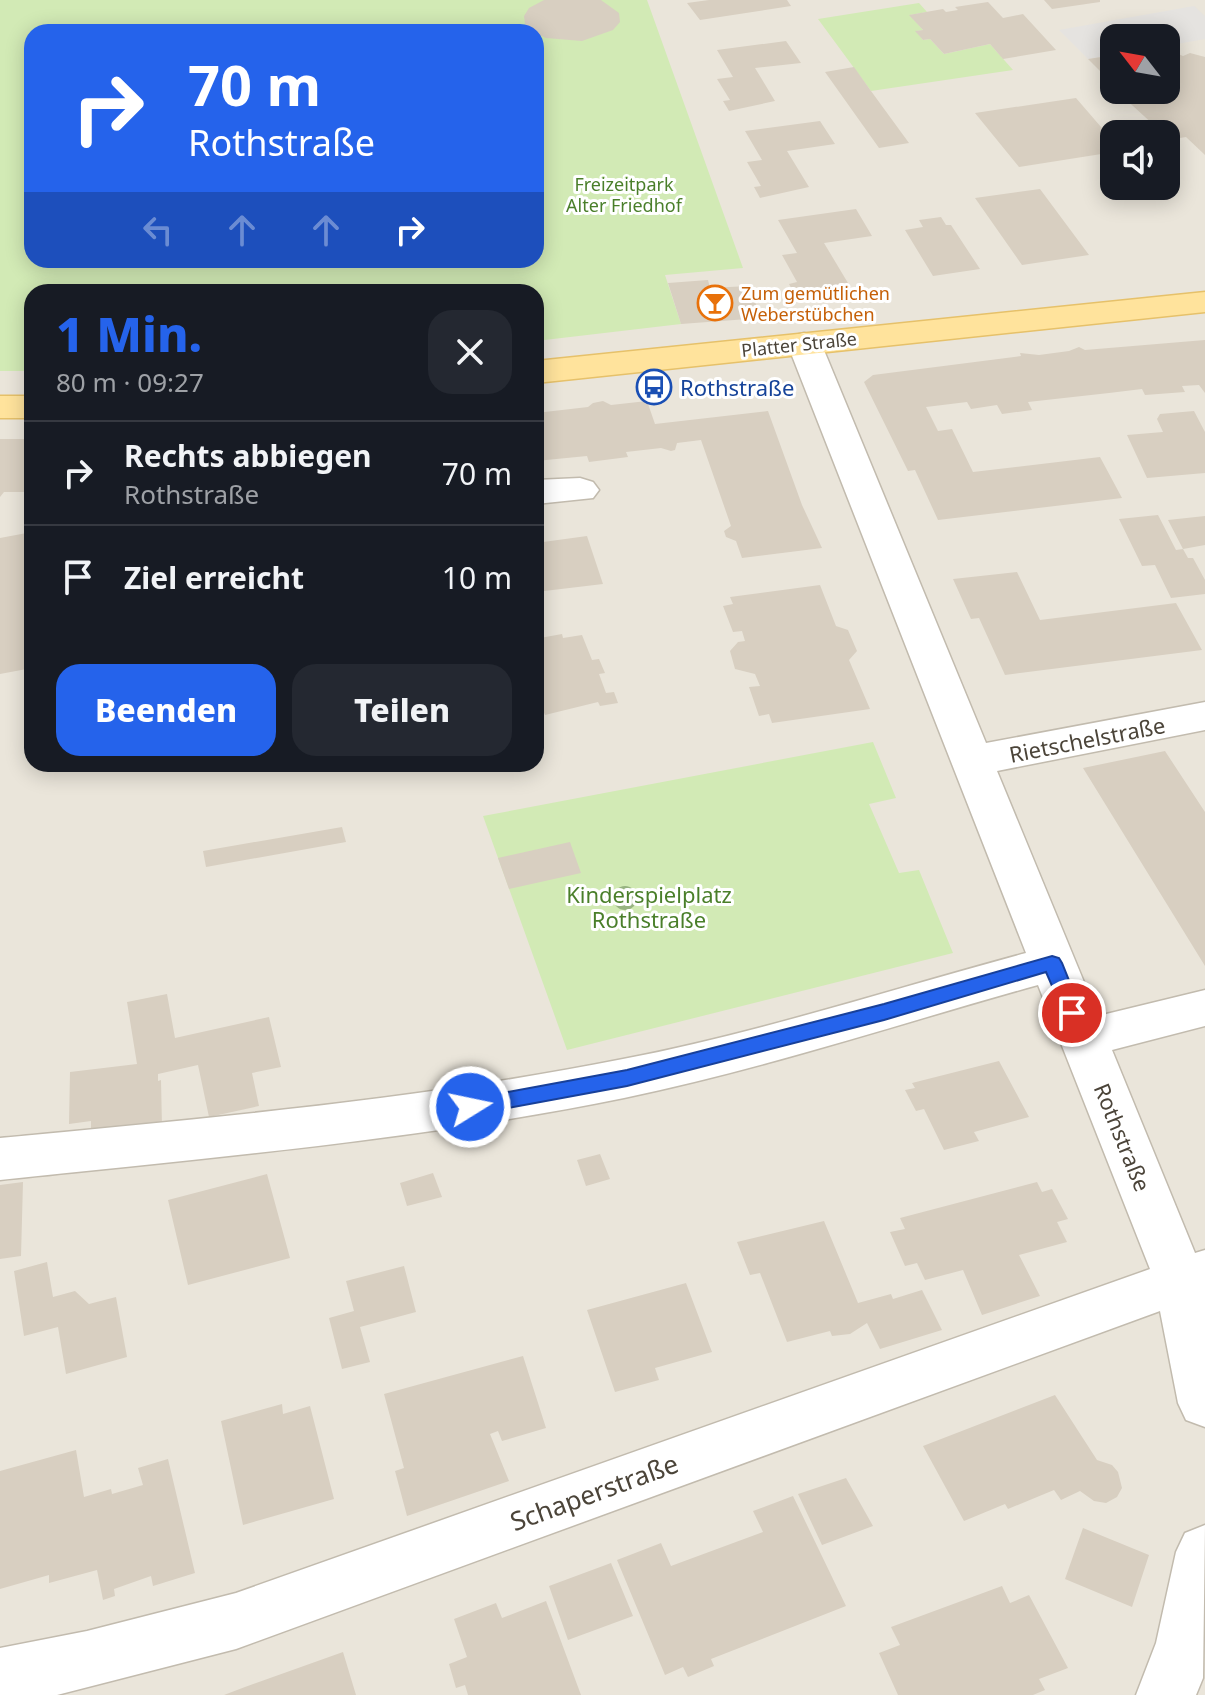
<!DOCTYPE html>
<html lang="de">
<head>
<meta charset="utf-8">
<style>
  body { margin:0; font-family:"Noto Sans",sans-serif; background:#242831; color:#f1f3f6; height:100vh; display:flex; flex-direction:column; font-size:30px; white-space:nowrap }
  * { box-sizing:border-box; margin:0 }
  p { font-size:26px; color:#9ea1a6 }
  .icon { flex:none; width:44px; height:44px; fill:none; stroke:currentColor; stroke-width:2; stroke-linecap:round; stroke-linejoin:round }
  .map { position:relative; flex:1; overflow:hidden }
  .details { position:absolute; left:24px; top:284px; width:520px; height:488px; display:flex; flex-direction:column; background:#171b24; border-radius:24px; box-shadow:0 4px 20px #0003 }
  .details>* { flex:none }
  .top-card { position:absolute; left:24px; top:24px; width:520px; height:244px; border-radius:24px; box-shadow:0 4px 20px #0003; background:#2563eb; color:#fff; overflow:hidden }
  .needle { width:52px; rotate:301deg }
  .fabs { position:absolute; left:1100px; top:24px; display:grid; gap:16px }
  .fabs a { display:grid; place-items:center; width:80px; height:80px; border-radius:16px; background:#171b24; box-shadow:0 4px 20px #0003; font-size:40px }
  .pin { position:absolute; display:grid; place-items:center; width:68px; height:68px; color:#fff; margin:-34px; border:4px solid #fff; border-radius:50%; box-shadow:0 2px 8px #0007 }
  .me { position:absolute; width:88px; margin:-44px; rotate:80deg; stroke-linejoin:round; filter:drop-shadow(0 0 6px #0008) }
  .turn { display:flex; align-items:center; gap:28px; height:168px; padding:0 32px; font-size:36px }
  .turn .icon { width:104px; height:104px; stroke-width:2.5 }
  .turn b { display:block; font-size:56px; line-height:68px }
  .lanes { display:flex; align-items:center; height:76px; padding:0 32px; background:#0003; justify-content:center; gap:40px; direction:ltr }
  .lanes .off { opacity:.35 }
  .round { display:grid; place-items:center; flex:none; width:84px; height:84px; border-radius:24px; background:#242831 }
  .head { display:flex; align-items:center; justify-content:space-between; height:136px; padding:0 32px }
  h1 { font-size:48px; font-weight:800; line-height:60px; color:#2563eb }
  .button { display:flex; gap:16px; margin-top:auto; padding:16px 32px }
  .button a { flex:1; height:92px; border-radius:24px; background:#2563eb; color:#fff; font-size:32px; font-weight:800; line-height:92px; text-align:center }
  .button a+a { background:#242831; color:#f1f3f6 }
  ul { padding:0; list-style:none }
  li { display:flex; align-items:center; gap:24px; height:104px; padding:0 32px; border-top:2px solid #363941 }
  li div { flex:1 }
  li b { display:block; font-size:30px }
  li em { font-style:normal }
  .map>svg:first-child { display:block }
</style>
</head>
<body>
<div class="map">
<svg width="1205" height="1695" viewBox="0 0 1205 1695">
  <rect width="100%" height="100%" fill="#f6f3ec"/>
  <path fill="#eae5da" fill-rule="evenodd" d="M0 0H1205V1695H0ZM32 32H536V260H32ZM1114 38H1166V90H1114ZM1114 134H1166V186H1114ZM32 292H536V764H32Z"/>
  <path fill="#d2eab5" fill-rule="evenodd" d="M0 0H647L743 268 665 275 681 324 536 341V292H32V371H0ZM32 32H536V260H32Z
    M919 3 927 12 910 15 923 30 916 31 923 40 930 39 944 54 990 44 1013 70 871 91 818 19Z
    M873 742 896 798 869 804 899 873 919 870 953 953 567 1050 483 816Z"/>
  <path fill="#e5e3e0" d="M1194 6 1205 16V39L1166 46V38H1114V55L1088 59 1059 30Z"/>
  <path fill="#d8cfc1" d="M544 0H601L619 13 620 22 613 30 582 41 546 38 533 32 525 24 524 16 529 8Z
    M709 0H787L791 6 700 20 687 3Z
    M1044 0H1100V2L1052 9Z
    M988 2 1003 18 1023 14 1056 50 1003 59 990 44 944 54 930 39 923 40 915 31 923 30 909 15 943 9 946 12 958 10 955 7Z
    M786 41 801 63 755 68 775 101 729 111 723 101 730 100 717 79 733 77 717 50Z
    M1166 49 1183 56 1190 53 1205 57V155L1186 137 1168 140 1166 134 1155 130 1153 128 1156 127 1121 95 1127 94 1125 90H1166Z
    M1114 55V77L1108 79 1088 59Z
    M854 67 871 91 909 143 879 148 825 72Z
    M1076 98 1114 142V152L1019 167 975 113Z
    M820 121 835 144 787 151 809 187 760 198 754 187 761 186 747 162 762 160 745 131Z
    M1040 189 1089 255 1022 265 975 198Z
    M856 209 872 236 824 243 848 283 795 295 789 284 797 282 782 255 797 253 778 220Z
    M941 217 946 225H951L980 269 933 276 905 230 923 227 919 220Z
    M708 280 710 288 749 286 761 318 681 324 668 283Z
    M1205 340V393L1199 385 1182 386 1185 392 1145 395 1142 389 1109 393 1028 402 1032 410 1002 414 997 405 971 409 967 402 926 407 938 431 952 429 973 472 1100 457 1122 498 938 520 915 470 908 471 864 382 873 375 1021 356 1020 353 1039 355 1069 351 1079 347 1085 350Z
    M603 401 611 405 647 401 655 424 768 411 802 505 822 548 742 558 736 541 726 537 724 531 731 526 701 440 677 443 675 450 671 451 661 448 626 452 628 457 589 462 587 456 536 461V413L588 407 593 403Z
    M1194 411 1205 432V473L1147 478 1127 435 1163 432 1157 419 1160 414Z
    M0 439H32V492H4L0 497Z
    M1158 515 1176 550 1183 549 1188 558H1193L1205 580V594L1171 598 1155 565 1142 566 1119 519Z
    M1205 516V545L1183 549 1168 520Z
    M32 532V668L0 674V538Z
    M587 536 603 584 536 592V543Z
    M1017 572 1040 620 1176 603 1202 650 1005 675 979 618 971 619 953 579Z
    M820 585 836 626 848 630 857 651 849 660 870 709 772 723 769 714 759 716 749 687 760 686 755 674 735 669 730 651 738 642 745 641 742 631 733 632 723 606 733 604 730 597Z
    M562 634 563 638 582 635 592 660 599 659 605 673 599 674 606 693 614 692 618 703 600 706 598 702 545 715 541 706 536 707V642L541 641 540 638Z
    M1165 751 1205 812V966L1083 768Z
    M342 827 346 842 206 867 203 851Z
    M570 842 581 873 509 889 498 858Z
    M167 994 175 1038 269 1017 281 1067 252 1073 259 1106 209 1117 198 1065 158 1074V1081L161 1080 162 1127 91 1136V1121L69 1124 70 1072 137 1064 127 1002Z
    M999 1061 1029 1117 974 1132 979 1141 944 1150 924 1109 916 1111 905 1090 915 1088 912 1083Z
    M600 1154 610 1179 586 1186 577 1160Z
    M433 1173 442 1197 407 1206 400 1183Z
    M267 1174 290 1258 188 1285 168 1200Z
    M23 1182 21 1256 0 1259V1185Z
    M1037 1182 1042 1192 1052 1189 1068 1219 1057 1222 1067 1242 1019 1255 1040 1296 982 1315 963 1270 925 1280 917 1263 905 1266 890 1232 905 1229 900 1218Z
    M824 1221 858 1303 891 1294 893 1299 922 1290 942 1330 880 1349 867 1323 850 1334 832 1336 830 1331 787 1342 760 1273 750 1275 737 1242Z
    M47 1262 53 1297 75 1291 89 1304 116 1297 127 1357 66 1374 58 1327 24 1336 14 1271Z
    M404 1266 416 1312 360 1327 370 1362 342 1369 329 1318 354 1311 346 1281Z
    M686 1283 712 1352 655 1368 659 1380 615 1392 587 1310Z
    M523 1356 546 1428 502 1441 498 1431 490 1434 509 1481 407 1516 395 1471 404 1468 384 1394Z
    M1055 1395 1097 1460 1112 1465 1118 1472 1122 1488 1117 1497 1106 1503 1094 1501 1080 1491 1061 1500 1054 1490 1008 1509 1005 1504 964 1521 923 1446Z
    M282 1404 283 1414 310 1406 334 1499 243 1525 221 1421Z
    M76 1450 84 1497 111 1489 112 1494 143 1485 138 1468 168 1459 195 1573 153 1586 151 1576 114 1589 115 1596 103 1600 97 1570 49 1583V1575L0 1589V1471Z
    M846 1478 873 1526 822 1545 798 1494Z
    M793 1496 846 1606 711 1659 714 1666 688 1677 683 1667 665 1675 617 1560 661 1543 671 1566 763 1532 753 1511Z
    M1083 1528 1149 1555 1132 1607 1065 1579Z
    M611 1563 633 1616 568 1640 549 1586Z
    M1002 1586 1010 1603 1029 1595 1068 1668 1039 1679 1045 1690 1033 1695H898L879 1653 900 1645 891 1627Z
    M546 1601 581 1695H468L465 1685 456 1688 449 1664 467 1657 454 1619 496 1603 502 1618Z
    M343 1652 356 1695H224L245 1687Z"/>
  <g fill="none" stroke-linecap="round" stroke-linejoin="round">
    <g stroke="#c2bbae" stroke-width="3">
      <path id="minor" d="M804 333 816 336 821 343 986 743 1205 702V730L997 771 1098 1016 1205 990V1026L1112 1050 1195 1253 1205 1250V1427L1186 1420 1178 1403 1160 1311 236 1649 57 1695H0V1648L87 1631 236 1593 1150 1269 1038 985C901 1023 764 1069 624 1098 418 1140 209 1158 0 1180V1138C209 1118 417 1100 623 1059 759 1033 892 989 1026 953L787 343 792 336Z
        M580 478 593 482 599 490 593 498 536 504V480Z
        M1205 1525 1203 1678 1196 1695H1136L1156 1643 1176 1552 1185 1533Z"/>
    </g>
    <g stroke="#e6c16a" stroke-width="3">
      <path id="major" d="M1205 292V312L536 383V361Z
        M0 396H32V418H0Z"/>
    </g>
    <use href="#minor" fill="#fff" fill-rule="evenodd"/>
    <use href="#major" fill="#ffe39c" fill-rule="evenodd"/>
  </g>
  <circle fill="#97b381" cx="625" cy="898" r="12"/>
  <path fill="#2563eb" stroke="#184099" stroke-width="2" d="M1052 956 1059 958 1062 963 1082 1013 1079 1018H1066L1046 972 884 1020 627 1086 470 1115 462 1113 460 1107 462 1101 470 1099 627 1070 884 1004Z"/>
  <defs>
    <g id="bar-ring" transform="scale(1.8)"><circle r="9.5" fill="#fff" stroke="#e8710a" stroke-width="1.5"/><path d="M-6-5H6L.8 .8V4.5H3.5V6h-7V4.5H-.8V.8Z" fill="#e8710a"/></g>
    <g id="bus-ring" transform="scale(1.8)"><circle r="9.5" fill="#fff" stroke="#1a4fb4" stroke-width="1.5"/><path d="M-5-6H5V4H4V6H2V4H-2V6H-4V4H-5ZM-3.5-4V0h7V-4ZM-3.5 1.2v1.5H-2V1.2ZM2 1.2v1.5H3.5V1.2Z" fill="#1a4fb4"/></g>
  </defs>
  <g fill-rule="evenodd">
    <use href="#bar-ring" x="715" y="303"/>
    <use href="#bus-ring" x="654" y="387"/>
  </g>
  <g text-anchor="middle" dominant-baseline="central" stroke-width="6" stroke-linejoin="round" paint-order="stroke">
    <g font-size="18" fill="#4a7f2a" stroke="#fff">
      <text x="624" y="184">Freizeitpark<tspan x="624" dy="21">Alter Friedhof</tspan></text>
    </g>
    <g font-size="18" fill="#c56008" stroke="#fff" text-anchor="start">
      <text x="741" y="293">Zum gemütlichen<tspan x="741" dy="21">Weberstübchen</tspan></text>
    </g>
    <g font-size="18" fill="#4b4439" stroke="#fff">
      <text transform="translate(799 344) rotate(-6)">Platter Straße</text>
    </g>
    <g font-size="22" fill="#164399" stroke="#fff" text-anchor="start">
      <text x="680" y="387">Rothstraße</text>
    </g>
    <g font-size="22" fill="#4b4439" stroke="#fff">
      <text transform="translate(1087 739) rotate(-11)">Rietschelstraße</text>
      <text transform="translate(1123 1137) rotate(68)">Rothstraße</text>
    </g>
    <g font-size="22" fill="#4a7f2a" stroke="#fff">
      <text x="649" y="894">Kinderspielplatz<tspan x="649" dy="25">Rothstraße</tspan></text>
    </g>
    <g font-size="26" fill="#4b4439" stroke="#fff">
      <text transform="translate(594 1492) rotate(-20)">Schaperstraße</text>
    </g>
  </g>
</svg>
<div class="fabs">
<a><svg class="needle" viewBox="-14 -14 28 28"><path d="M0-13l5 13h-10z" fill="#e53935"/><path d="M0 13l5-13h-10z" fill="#9ea1a6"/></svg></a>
<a><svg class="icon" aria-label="sound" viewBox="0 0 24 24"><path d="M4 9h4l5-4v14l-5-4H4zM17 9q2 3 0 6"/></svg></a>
</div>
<div class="pin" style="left:1072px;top:1013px;background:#d93025"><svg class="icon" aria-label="arrive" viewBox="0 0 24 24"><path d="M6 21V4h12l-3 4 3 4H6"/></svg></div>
<svg class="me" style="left:470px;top:1107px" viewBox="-20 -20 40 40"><circle r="17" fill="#2563eb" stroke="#fff" stroke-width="3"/><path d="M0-11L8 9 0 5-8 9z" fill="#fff"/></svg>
<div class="top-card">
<div class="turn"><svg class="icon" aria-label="right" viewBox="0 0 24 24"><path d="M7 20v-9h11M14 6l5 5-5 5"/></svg><div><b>70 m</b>Rothstraße</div></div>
<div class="lanes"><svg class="icon off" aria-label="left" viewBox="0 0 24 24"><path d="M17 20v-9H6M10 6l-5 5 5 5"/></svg><svg class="icon off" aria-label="ahead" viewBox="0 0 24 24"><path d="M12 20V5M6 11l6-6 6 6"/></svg><svg class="icon off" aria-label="ahead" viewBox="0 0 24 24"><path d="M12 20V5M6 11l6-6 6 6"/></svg><svg class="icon" aria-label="right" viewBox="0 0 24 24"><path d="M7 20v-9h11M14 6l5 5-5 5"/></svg></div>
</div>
<section class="details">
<div class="head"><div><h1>1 Min.</h1><p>80 m · 09:27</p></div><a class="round"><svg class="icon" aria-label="close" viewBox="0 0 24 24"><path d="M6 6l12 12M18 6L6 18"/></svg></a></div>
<ul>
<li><svg class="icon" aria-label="right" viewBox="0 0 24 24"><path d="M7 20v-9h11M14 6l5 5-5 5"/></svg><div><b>Rechts abbiegen</b><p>Rothstraße</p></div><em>70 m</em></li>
<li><svg class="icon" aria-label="arrive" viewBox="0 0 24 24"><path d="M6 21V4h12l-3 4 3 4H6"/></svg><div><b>Ziel erreicht</b></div><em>10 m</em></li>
</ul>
<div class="button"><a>Beenden</a><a>Teilen</a></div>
</section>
</div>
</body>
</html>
